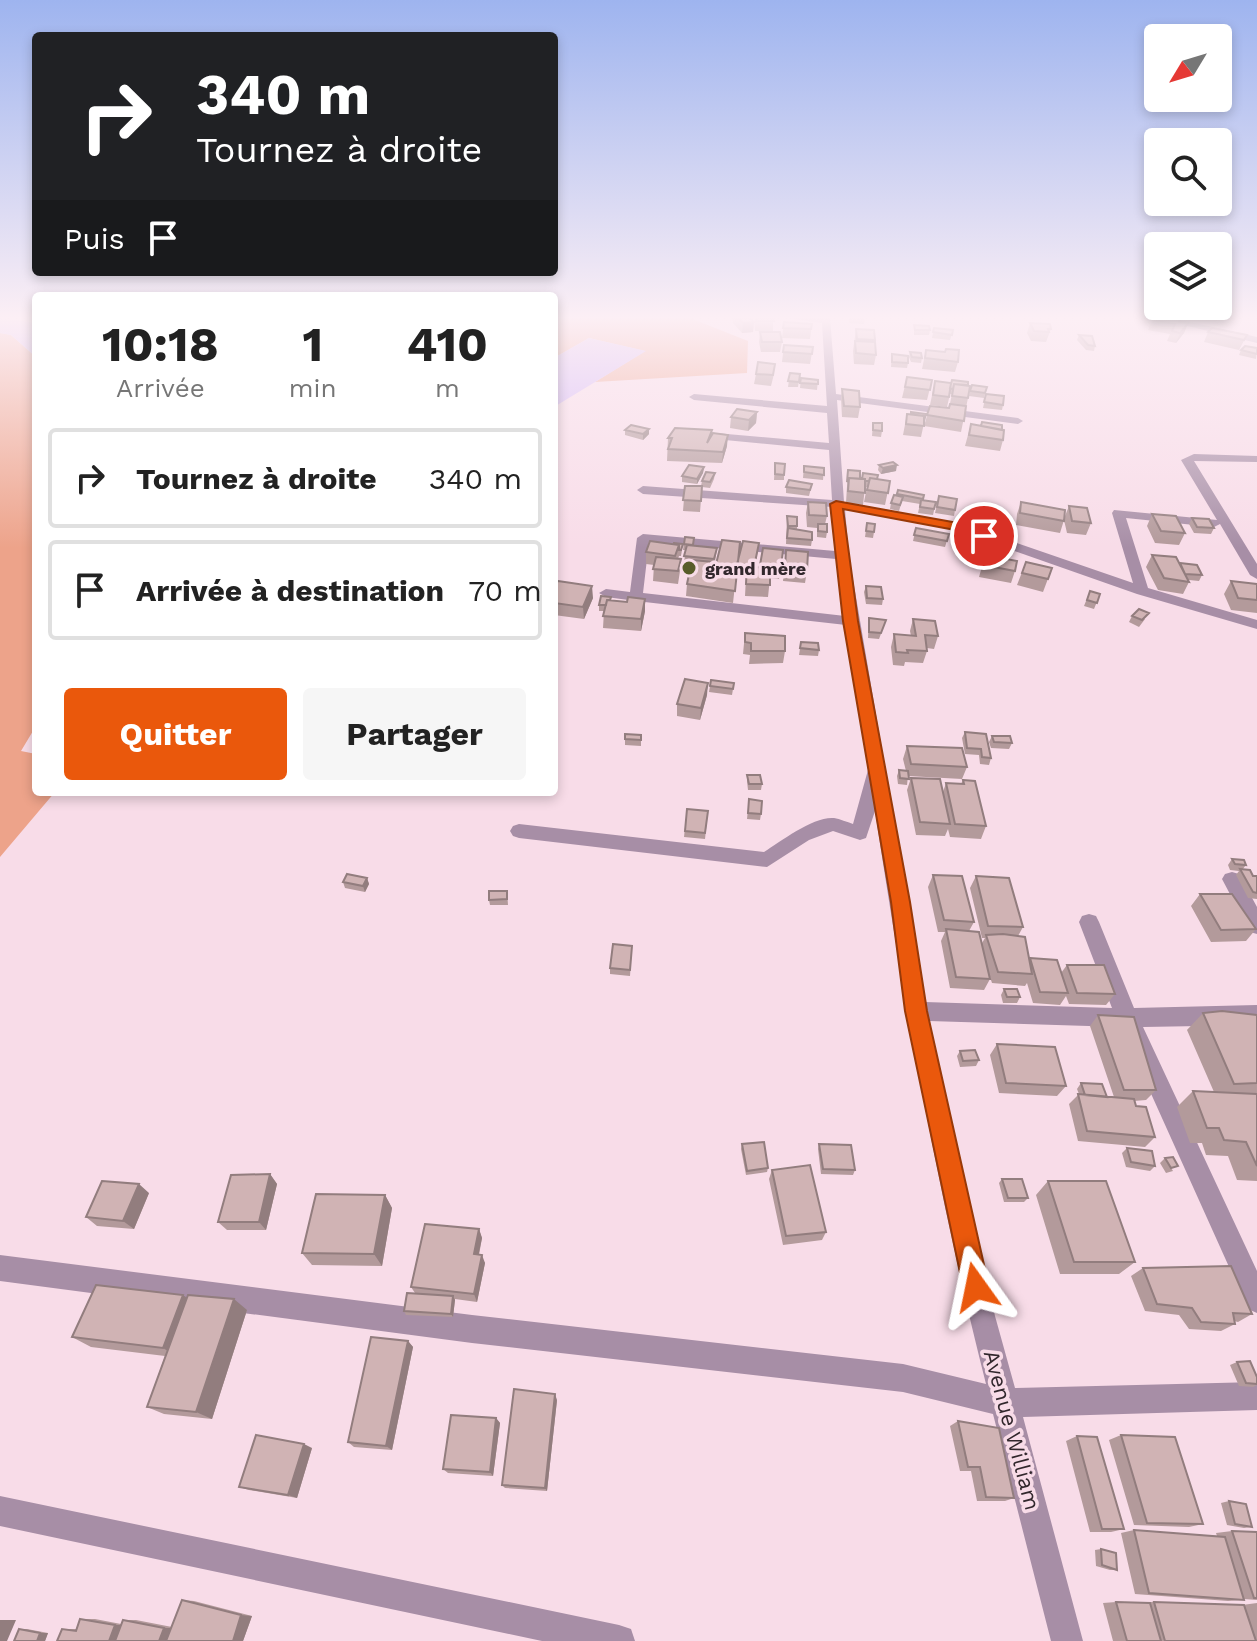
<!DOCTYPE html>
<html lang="fr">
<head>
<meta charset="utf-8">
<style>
  body { margin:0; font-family:"Work Sans",sans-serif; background:#f6f6f6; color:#222; height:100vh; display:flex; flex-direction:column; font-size:30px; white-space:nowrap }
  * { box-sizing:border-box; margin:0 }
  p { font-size:26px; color:#767676 }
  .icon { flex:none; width:44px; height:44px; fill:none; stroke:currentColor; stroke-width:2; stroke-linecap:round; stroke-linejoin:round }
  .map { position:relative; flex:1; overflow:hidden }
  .drawer { position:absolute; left:32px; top:292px; width:526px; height:504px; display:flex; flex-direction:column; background:#fff; border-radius:8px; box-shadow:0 4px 12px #0003 }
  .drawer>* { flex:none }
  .banner { position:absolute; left:32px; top:32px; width:526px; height:244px; border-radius:8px; box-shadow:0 4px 12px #0003; background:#202124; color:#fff; overflow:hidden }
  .needle { width:52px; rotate:232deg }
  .buttons { position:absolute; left:1144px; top:24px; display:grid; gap:16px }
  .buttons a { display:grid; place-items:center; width:88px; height:88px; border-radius:8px; background:#fff; box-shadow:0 4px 12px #0003; font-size:40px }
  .pin { position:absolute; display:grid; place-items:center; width:68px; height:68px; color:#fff; margin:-34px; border:4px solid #fff; border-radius:50%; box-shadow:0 2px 8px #0007 }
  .me { position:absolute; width:88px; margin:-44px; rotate:348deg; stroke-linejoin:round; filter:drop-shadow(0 0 6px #0008) }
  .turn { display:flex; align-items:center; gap:28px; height:168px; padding:0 32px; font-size:36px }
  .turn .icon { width:104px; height:104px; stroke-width:2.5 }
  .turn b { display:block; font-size:56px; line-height:68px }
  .then { display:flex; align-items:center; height:76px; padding:0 32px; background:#0003; gap:16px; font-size:30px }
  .eta { display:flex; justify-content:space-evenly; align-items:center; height:136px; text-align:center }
  .eta b { font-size:48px; font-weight:700; line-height:56px }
  .cta { display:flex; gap:16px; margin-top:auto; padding:16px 32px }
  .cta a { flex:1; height:92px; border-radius:8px; background:#ea580c; color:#fff; font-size:32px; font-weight:700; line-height:92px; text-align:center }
  .cta a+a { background:#f6f6f6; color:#222 }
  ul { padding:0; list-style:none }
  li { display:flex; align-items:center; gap:24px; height:100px; margin:0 16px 12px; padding:0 16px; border:4px solid #e0e0e0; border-radius:8px }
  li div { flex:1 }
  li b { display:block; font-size:30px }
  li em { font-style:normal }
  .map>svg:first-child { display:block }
</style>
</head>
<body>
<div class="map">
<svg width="1257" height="1641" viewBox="0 0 1257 1641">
  <rect width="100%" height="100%" fill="#f8dce8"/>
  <path fill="#eda38a" d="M554 318H690L748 341 747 373 595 382 645 351 589 338 554 358Z
    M0 333 11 335 36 357V726L21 751 36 754V792H55L0 857Z"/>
  <path fill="#cfb4f9" d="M0 318 36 323V357L11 335 0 333Z
    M589 338 646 351 554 407V358Z"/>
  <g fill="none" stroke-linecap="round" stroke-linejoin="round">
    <path fill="#a78ea6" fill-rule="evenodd" d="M786 318H830L836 394 1018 418 1023 421 1018 424 837 400 844 502 962 524 1133 583 1112 513 1114 510 1217 520 1181 460 1194 454 1257 456V462L1194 461 1257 564V579L1250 575 1220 524 1214 527 1126 518 1148 588 1257 620V629L1137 594 955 530 845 509 849 556 925 1002 1112 1008 1079 922 1082 916 1089 914 1096 916 1099 922 1134 1008 1257 1005V1025L1143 1027 1257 1271V1313L1248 1309 1121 1027 929 1021 995 1316 1015 1388 1257 1382V1410L1023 1417 1083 1641H1051L993 1414 903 1392 472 1343 0 1281V1255L472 1315 903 1364 986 1384C938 1195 904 1003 875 811L866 838 860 840 833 831 809 840 767 867 519 838 513 836 510 831 513 826 519 824 764 852C781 841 814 816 834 818 840 819 847 822 853 824L868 770 846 625 636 601 606 597 599 593 606 589 630 592 637 538 643 534 835 551 833 507 643 494 637 490 643 486 832 500 829 450 704 438 698 435 704 432 829 443 827 413 694 400 689 397 694 394 827 406 822 323ZM649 542 836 559 845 616 643 593Z
      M1155 318H1173L1257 337V343Z
      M1232 872 1239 874 1257 907V934L1250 932 1222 879 1225 874Z
      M0 1496 619 1625 631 1629 635 1641H542L0 1526Z"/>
  </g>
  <path fill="#b39a9b" d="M733 318H750L754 322 753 332 742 333 733 323Z
    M754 318H773V331H755Z
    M849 318H865L864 324 849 323Z
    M1153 318 1179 322 1188 323 1184 333 1176 343 1167 341 1170 334 1148 330Z
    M784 322 812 324 810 339 782 338Z
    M1030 323 1051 329 1046 342 1031 341 1027 333Z
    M914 325 930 330 929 335H914Z
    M934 328 953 330 950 340 932 338Z
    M856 329 875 340 876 355 874 365 854 364 853 351Z
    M760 332 782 342 780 352H761L759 342Z
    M1208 332 1247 335 1239 350 1204 342Z
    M1079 335 1095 346 1094 351 1086 350 1077 340Z
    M784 345 813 347 810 364 782 362Z
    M1257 348 1256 359 1239 355 1241 350Z
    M926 350 958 362 955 372 922 369Z
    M910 352 922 358 921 363 911 362 909 357Z
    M892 354 908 363 907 368 891 367Z
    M790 373 800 374 798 387H788Z
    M756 374H774L771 386 754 384Z
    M907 377 932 380 927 400 902 398Z
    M801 378 818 380 817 390 800 388Z
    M935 381 951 383 968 398 961 432 924 426 930 406 949 408 952 394H950L947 407 930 405Z
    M972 385 987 387 984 398 969 396Z
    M842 389 860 407 858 418 842 417 841 399Z
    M986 394 1003 405 1002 410 983 408Z
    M757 412 756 423 748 431 730 428 731 417Z
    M907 414H926L921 437 903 435Z
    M873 423 882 431 881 437 872 436Z
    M971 424 1002 430 1003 440 1000 451 965 446Z
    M625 430 649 434 643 440 625 435Z
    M712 430V435L727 446 722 463 667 461 668 438Z
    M775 463 784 475V480H774Z
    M879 465 896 471 881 474 878 470Z
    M804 466 824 468 823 480 803 478Z
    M704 467 703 473 697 484 682 482V476Z
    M848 470 860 479 890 481 885 505 864 502 867 487H865L863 505 846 503Z
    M715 473 714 479 710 488 702 487 700 512 683 511 685 486H701L702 481Z
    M812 484 809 496 786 493V487Z
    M898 490 924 495 923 500 936 502 933 515 918 513 920 504 902 501 899 511 890 509 891 503Z
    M939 496 955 510 954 516 935 513Z
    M808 502 827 516 825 524 827 532 826 538 817 537V528L807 527 806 513Z
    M1021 502 1065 516 1069 506 1091 523 1086 535 1067 533 1064 520 1060 533 1016 525 1017 514Z
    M1152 514 1185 533 1179 545 1155 543 1147 526Z
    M787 516 797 526V530L812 540 811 546 786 544Z
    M1192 518 1214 528 1211 534 1194 533 1189 524Z
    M867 523 874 532 873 538 865 537Z
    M916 528 949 534 945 547 913 541Z
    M759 543 755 567H760L763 548 783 550 779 579 770 578 768 597 745 596 746 577 736 576 733 603 686 596 687 584 690 569 683 568 686 550H683L684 544 717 548 713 576 738 563Z
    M973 548H1008L1004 559 1015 571 1011 583 979 577 983 563 969 560Z
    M682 550 681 556H679L678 559 680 571 678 584 653 581 654 565 646 564V552Z
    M786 550 807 571 805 583 783 581Z
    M1152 555 1180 563 1202 575 1199 581 1189 580V582L1183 594 1158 590 1146 567Z
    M1026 562 1052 568 1043 592 1017 585Z
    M1231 581 1257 584V613L1231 610 1224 594Z
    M554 586 593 598 584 619 554 615Z
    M866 586 883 599 882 605 866 604 864 592Z
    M1090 591 1100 594 1094 609 1084 606Z
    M611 597V600L645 611 641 631 603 628 604 611H599V605Z
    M1132 616 1145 619 1139 627 1129 622Z
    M869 618 884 626 879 639 868 638Z
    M913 619 938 636 934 649 927 648V651L923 663 905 662 904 666 893 665 891 647 894 634 911 636 910 631Z
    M745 633 785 651 783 663 749 664 750 655 743 654Z
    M801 642 819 650 818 656 799 655Z
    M711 680 734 683 732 695 709 692Z
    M707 695 700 720 677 716V704Z
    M965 732 991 758 989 765 980 764 979 755 965 754 962 738Z
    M625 734 641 735V746L625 745Z
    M992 736 1012 743 1009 749 991 748 989 742Z
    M907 746 967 767 962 779 908 776 907 785 898 784 897 776 899 770 906 771 903 759Z
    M747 775 762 784 761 790H748L747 781Z
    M911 778 943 792 946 783 961 784 963 780 986 826 981 839 950 837 948 829 945 836 916 835 907 790Z
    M749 799 761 814 760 820 747 819Z
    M687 809 708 811 705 839 684 837Z
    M1232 859 1246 865 1242 870 1253 876H1257V899L1248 898 1236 875 1239 871 1230 870 1228 865Z
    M933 875 974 922 969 931 982 943 985 938H982L970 888 976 876 1023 927 1018 936 1029 959 1061 973 1067 965 1115 994 1106 1005 1069 1004 1066 996 1060 1005 1033 1003 1027 983 1025 986 992 983 990 977V979L984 990 950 988 941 941 945 932H938L928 887Z
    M367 878 369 884 365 892 345 888 343 882Z
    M507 891 508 905H490L489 900Z
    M1200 894 1256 929 1246 941 1211 942 1191 906Z
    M632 946 630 976 610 974V968Z
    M1004 989 1020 997 1017 1003H1003L1001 995Z
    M1203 1013 1257 1015V1181L1237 1180 1228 1156 1206 1155 1202 1143H1190L1177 1107 1193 1091 1214 1092 1187 1030Z
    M1098 1015 1156 1090 1146 1100 1134 1101 1136 1106 1155 1137 1145 1147 1078 1141 1069 1104 1079 1094 1077 1089 1081 1083 1107 1097H1114L1090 1026Z
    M997 1044 1066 1086 1057 1096 999 1093 990 1055Z
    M960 1051 979 1060 976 1066 960 1067 957 1056Z
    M742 1144 768 1168 767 1172 746 1175 741 1149Z
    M819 1144 855 1170 853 1175 821 1174 818 1149Z
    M1127 1148 1155 1166 1150 1171 1126 1167 1122 1153Z
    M1165 1158 1173 1171 1166 1173 1160 1163Z
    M772 1170 826 1232 822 1240 783 1245 769 1179Z
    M270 1174 277 1184 266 1230H227L218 1222Z
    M1002 1179 1028 1198 1024 1202H1004L999 1183Z
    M1048 1181 1135 1262 1119 1274H1060L1036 1195Z
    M149 1193 134 1229 97 1226 86 1217Z
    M385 1195 392 1208 382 1266 312 1265 302 1253Z
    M479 1229 482 1238 479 1255 485 1263 477 1302 455 1299 453 1317 406 1315 404 1311 415 1293 411 1287Z
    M1143 1268 1252 1314 1238 1322 1234 1321 1235 1324 1221 1331 1189 1329 1179 1315 1145 1311 1131 1276Z
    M187 1298 247 1310 212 1419 164 1414 147 1407 165 1356 91 1347 72 1337Z
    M408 1341 413 1347 392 1450 354 1447 348 1442Z
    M1237 1362 1257 1377V1385L1253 1387 1239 1386 1230 1365Z
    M557 1400 547 1491 505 1488 502 1485Z
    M496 1418 500 1423 493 1476 448 1473 443 1469Z
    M958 1421 1014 1498 1005 1501H977L971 1471H960L950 1426Z
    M1121 1435 1203 1524 1189 1527 1134 1525 1109 1440Z
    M1077 1436 1124 1529 1111 1532H1090L1066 1441Z
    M312 1448 297 1498 249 1490 239 1487Z
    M1229 1501 1252 1527 1244 1528 1227 1525 1221 1503Z
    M1134 1530 1217 1536 1216 1533 1232 1531 1257 1532V1600L1244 1599V1600L1228 1601 1135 1594 1121 1533Z
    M1101 1549 1117 1570H1110L1096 1566 1095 1550Z
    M182 1600 194 1601 252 1616 243 1641H57L62 1629H76L80 1619H95L121 1624 123 1620H136L172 1627Z
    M1116 1602H1154L1242 1605 1257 1603V1641H1113L1103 1603Z
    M19 1629H27L48 1633 45 1641H14Z"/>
  <path fill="#927d7e" d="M754 322 753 332 742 333 743 323Z
    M1188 323 1184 333 1176 343 1180 333Z
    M757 412 756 423 748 431 749 420Z
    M649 429V434L643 440V434Z
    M728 435 727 446 722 463 723 452Z
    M897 465 896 471 881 474 883 468Z
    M704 467 703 473 697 484V479Z
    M557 566V578L554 581V568Z
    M592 586 593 598 584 619 583 607Z
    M645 599V611L641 631V619Z
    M708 683 707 695 700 720 701 708Z
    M367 878 369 884 365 892 363 886Z
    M270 1174 277 1184 266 1230 259 1222Z
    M139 1184 149 1193 134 1229 123 1221Z
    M385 1195 392 1208 382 1266 374 1254Z
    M479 1229 482 1238 477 1262 474 1254Z
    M482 1255 485 1263 477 1302 474 1294Z
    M183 1295 198 1306 179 1358 163 1348Z
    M453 1296 455 1300 453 1317 451 1314Z
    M234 1299 247 1310 212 1419 196 1412Z
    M408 1341 413 1347 392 1450 386 1446Z
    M555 1394 557 1400 547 1491 545 1488Z
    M496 1418 500 1423 493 1476 490 1472Z
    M304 1444 312 1448 297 1498 288 1495Z
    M241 1615 252 1616 243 1641H233Z
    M0 1620H16L7 1641H0Z
    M115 1625H129L123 1641H109Z
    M164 1628H176L172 1641H159Z
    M40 1633H48L45 1641H37Z"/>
  <path fill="#d0b3b4" stroke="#927d7e" stroke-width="2" d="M738 318H750L754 322 743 323Z
    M756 318H773L774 321H756Z
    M1153 318H1181L1179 322 1188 323 1180 333 1172 331 1175 324 1152 320Z
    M784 322 812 324 811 329 783 328Z
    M1030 323 1050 324 1051 329H1048L1049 332 1034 331Z
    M914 325 929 326 930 330H915Z
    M934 328 953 330 952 335 933 332Z
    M1212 328 1247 335 1244 340 1208 332Z
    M856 329 874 330 875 340 857 339Z
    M760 332H780L782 342H762Z
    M1079 335 1092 336 1095 346 1088 345Z
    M855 341 875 342 876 355 856 353Z
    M784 345 813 347 812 354 783 352Z
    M1245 346 1257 348V354L1241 350Z
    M946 349 959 350 958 362 925 358 926 350 945 352Z
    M910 352 921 353 922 358 912 357Z
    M892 354 908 356V363L892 362Z
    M758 362 775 364 773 375 756 374Z
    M790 373 800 374 799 382 788 381Z
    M907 377 932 380 930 390 905 387Z
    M801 378 818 380V384L800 383Z
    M952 380 968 382V385L954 384 953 389 950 388Z
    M935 381 951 383 949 397 933 395Z
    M954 384 970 386 968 398 952 396Z
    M972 385 987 387 985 393 970 391Z
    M842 389 859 391 860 407 844 406Z
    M986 394 1004 396 1003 405 984 402Z
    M950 404 966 406 964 421 927 415 930 406 949 408Z
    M737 409 757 412 749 420 731 417Z
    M911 412 926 414 924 421V416L911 414Z
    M907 414 924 416V426L906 424Z
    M982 422 1002 425V430L981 426Z
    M873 423H882V431L873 430Z
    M971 424 1004 430 1003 440 969 435Z
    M631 425 649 429 643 434 625 430Z
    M675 428 712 430 707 443 713 433 728 435 723 452 668 449 672 438H668Z
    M893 462 897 465 883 468 879 465Z
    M775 463 785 464 784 475 775 474Z
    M689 465 704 467 697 479 682 476Z
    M804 466 824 468V475L804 472Z
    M848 470 860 471V479L849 478 847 482Z
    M706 472 715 473 710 482 702 481Z
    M863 473 878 475 877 479 870 478 869 481H865V479H862Z
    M849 478 865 479V493L848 491Z
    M870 478 890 481 888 493 867 490Z
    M789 480 812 484 810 490 786 487Z
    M685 486H702L701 501 683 500Z
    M898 490 924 495 923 499 897 494Z
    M894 495 903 497 900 505 891 503Z
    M939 496 957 499 955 510 937 507Z
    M921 500 936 502 934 509 920 507Z
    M808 502 826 503 827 516 809 515Z
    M1021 502 1065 510 1064 521 1020 513Z
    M1069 506 1087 508 1091 523 1072 521Z
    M1152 514 1176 516 1185 533 1161 531Z
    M787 516 797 517V526H788Z
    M1192 518 1209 519 1214 528 1197 527Z
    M867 523 875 524 874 532 866 531Z
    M818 524H827V532L818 531Z
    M788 528 812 532V540L787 538Z
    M916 528 949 534 947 541 914 535Z
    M685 537 694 538 693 545 684 544Z
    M722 540 740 542 735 591 687 584 692 560 714 562 713 576Z
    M977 540 1008 548 1005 556 973 548Z
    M650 541 679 545 675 556 646 552Z
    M743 541 759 543 754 567 770 568V585L746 584 747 565 737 564Z
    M674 543 683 544 681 550H679V545L674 544Z
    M687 545 717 548 714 559 684 556Z
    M763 548 783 550 781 567 760 565Z
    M786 550 808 552 807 571 785 569Z
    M986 555 1017 561 1015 571 983 565Z
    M1152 555 1176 557 1189 582 1164 578Z
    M656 557 681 559 678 571 653 569Z
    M1026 562 1052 568 1048 579 1022 573Z
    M1180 563 1197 565 1202 575 1185 574Z
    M558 581 592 586 583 607 554 603V586Z
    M1231 581 1257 584V600L1238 598Z
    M866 586 881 587 883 599 867 598Z
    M1090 591 1100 594 1097 603 1087 600Z
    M601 596 611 597 610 600H607L606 605H599Z
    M628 597 645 599 641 619 603 616 607 600 627 602Z
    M1139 609 1149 613 1142 620 1132 616Z
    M869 618 886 620 881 633 869 632Z
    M913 619 935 621 938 636 925 635 927 651 907 650 908 653 896 652 894 634 916 636Z
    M745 633 785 636V651H751V643L745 642Z
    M801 642 818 643 819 650 800 648Z
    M685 679 708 683 701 708 677 704Z
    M711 680 734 683 733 689 710 686Z
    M965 732 986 734 991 758 982 757 981 749 967 748Z
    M625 734 641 735V740L625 739Z
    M992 736H1010L1012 743 994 742Z
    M907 746 962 748 967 767 911 764Z
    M899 770 908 771 909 779 900 778Z
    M747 775H760L762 784H749Z
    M911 778 940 779 950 824 920 822Z
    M963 780 975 781 986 826 955 824 946 783 964 784Z
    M749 799 762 801 761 814 748 813Z
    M687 809 708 811 705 833 685 831Z
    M1232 859 1244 860 1246 865 1235 864Z
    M1240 869 1250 870 1253 876H1257V893L1253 892Z
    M347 874 367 878 363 886 343 882Z
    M933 875 962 876 974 922 944 920Z
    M976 876 1009 878 1023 927 988 926Z
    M489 891H507V899L489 900Z
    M1200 894H1232L1256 929 1221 930Z
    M946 929 979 932 990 979 956 977Z
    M1003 934 1025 937 1032 974 998 972 986 935Z
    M613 944 632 946 630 970 610 968Z
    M1030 958 1057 960 1068 993 1040 992Z
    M1067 965H1104L1115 994 1077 993Z
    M1004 989H1017L1020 997H1007Z
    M1222 1011 1257 1015V1083L1234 1084 1203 1013Z
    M1098 1015 1134 1017 1156 1090H1124Z
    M997 1044 1055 1047 1066 1086 1006 1083Z
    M975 1050 979 1060 963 1061 960 1051Z
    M1081 1083 1102 1084 1107 1097 1085 1095Z
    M1193 1091 1257 1094V1166L1246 1142 1224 1140 1219 1128H1207Z
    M1078 1094 1134 1099 1136 1106 1146 1107 1155 1137 1087 1131Z
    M764 1142 768 1168 747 1171 742 1144Z
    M819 1144 851 1145 855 1170 823 1169Z
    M1127 1148 1152 1151 1155 1166 1131 1162Z
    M1173 1157 1178 1166 1171 1168 1165 1158Z
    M810 1165 826 1232 786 1236 772 1170Z
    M270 1174 259 1222H218L231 1175Z
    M1002 1179H1022L1028 1198H1008Z
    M102 1181 139 1184 123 1221 86 1217Z
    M1048 1181H1106L1135 1262H1074Z
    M316 1194 385 1195 374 1254 302 1253Z
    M425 1224 479 1229 474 1254 482 1255 474 1294 411 1287Z
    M1231 1266 1252 1314 1233 1313 1235 1324 1201 1322 1192 1308 1157 1304 1143 1268Z
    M96 1285 183 1295 163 1348 72 1337Z
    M407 1293 453 1296 451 1314 404 1311Z
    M188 1295 234 1299 196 1412 147 1407Z
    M371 1337 408 1341 386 1446 348 1442Z
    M1250 1361 1257 1377V1384L1246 1383 1237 1362Z
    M514 1389 555 1394 545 1488 502 1485Z
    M451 1415 496 1418 490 1472 443 1469Z
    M958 1421 999 1428 1014 1498 986 1497 980 1467H968Z
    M256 1435 304 1444 288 1495 239 1487Z
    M1121 1435 1175 1437 1203 1524 1147 1523Z
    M1077 1436 1097 1437 1124 1529H1102Z
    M1229 1501 1246 1504 1252 1527 1235 1524Z
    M1134 1530 1225 1537 1244 1600 1149 1593Z
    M1232 1531 1257 1532V1598H1254Z
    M1101 1549 1116 1553 1117 1570 1102 1565Z
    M182 1600 241 1615 233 1641H166Z
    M1116 1602 1150 1603 1161 1641H1127Z
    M1154 1602 1244 1605 1256 1641H1165Z
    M80 1619 115 1625 109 1641H57L62 1629 76 1631Z
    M123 1620 164 1628 159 1641H115Z
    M19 1629 40 1633 37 1641H14Z"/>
  <linearGradient id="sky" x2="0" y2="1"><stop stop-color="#9eb4ef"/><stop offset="0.58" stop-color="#fceff5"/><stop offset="1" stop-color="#fceff5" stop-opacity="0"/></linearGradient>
  <rect width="1257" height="548" fill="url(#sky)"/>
  <path fill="#ea580c" stroke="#983908" stroke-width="2" d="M836 501 958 523 991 536 984 540 955 530 843 509 858 621 910 902 927 1011 989 1287 985 1297 976 1301 967 1297 963 1287 905 1011 891 902 843 621 830 504Z"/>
  <circle fill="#585c2a" stroke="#f8dce8" stroke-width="3" cx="689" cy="568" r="8"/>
  <g text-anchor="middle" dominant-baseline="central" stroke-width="7" stroke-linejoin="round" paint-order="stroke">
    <g font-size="18" font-weight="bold" fill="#31272c" stroke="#f8dce8" text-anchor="start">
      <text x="705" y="568">grand mère</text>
    </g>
    <g font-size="22" fill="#31272c" stroke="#f8dce8">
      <text transform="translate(1012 1430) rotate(75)">Avenue William</text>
    </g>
  </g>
</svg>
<div class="buttons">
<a><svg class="needle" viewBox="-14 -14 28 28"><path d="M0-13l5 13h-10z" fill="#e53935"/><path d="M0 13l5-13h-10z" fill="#767676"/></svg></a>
<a><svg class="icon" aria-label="search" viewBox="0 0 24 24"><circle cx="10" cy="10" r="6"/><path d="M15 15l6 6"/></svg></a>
<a><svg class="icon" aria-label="layers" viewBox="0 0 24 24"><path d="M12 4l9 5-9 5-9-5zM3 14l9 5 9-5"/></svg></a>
</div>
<div class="pin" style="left:984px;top:536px;background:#d93025"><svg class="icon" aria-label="arrive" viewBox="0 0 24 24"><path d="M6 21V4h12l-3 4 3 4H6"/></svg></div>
<svg class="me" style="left:976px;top:1287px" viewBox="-20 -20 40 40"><path d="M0-17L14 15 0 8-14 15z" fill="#ea580c" stroke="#fff" stroke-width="4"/></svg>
<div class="banner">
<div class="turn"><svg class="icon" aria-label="right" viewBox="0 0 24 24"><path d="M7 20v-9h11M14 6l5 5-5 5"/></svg><div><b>340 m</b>Tournez à droite</div></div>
<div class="then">Puis<svg class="icon" aria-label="arrive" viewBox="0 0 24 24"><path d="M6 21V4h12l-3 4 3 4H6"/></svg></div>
</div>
<section class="drawer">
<div class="eta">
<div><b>10:18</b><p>Arrivée</p></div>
<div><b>1</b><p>min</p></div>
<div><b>410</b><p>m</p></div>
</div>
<ul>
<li><svg class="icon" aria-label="right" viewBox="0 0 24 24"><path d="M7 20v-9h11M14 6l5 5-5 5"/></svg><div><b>Tournez à droite</b></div><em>340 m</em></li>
<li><svg class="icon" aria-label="arrive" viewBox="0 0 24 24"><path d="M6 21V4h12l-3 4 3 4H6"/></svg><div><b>Arrivée à destination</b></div><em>70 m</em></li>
</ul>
<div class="cta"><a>Quitter</a><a>Partager</a></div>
</section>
</div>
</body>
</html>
